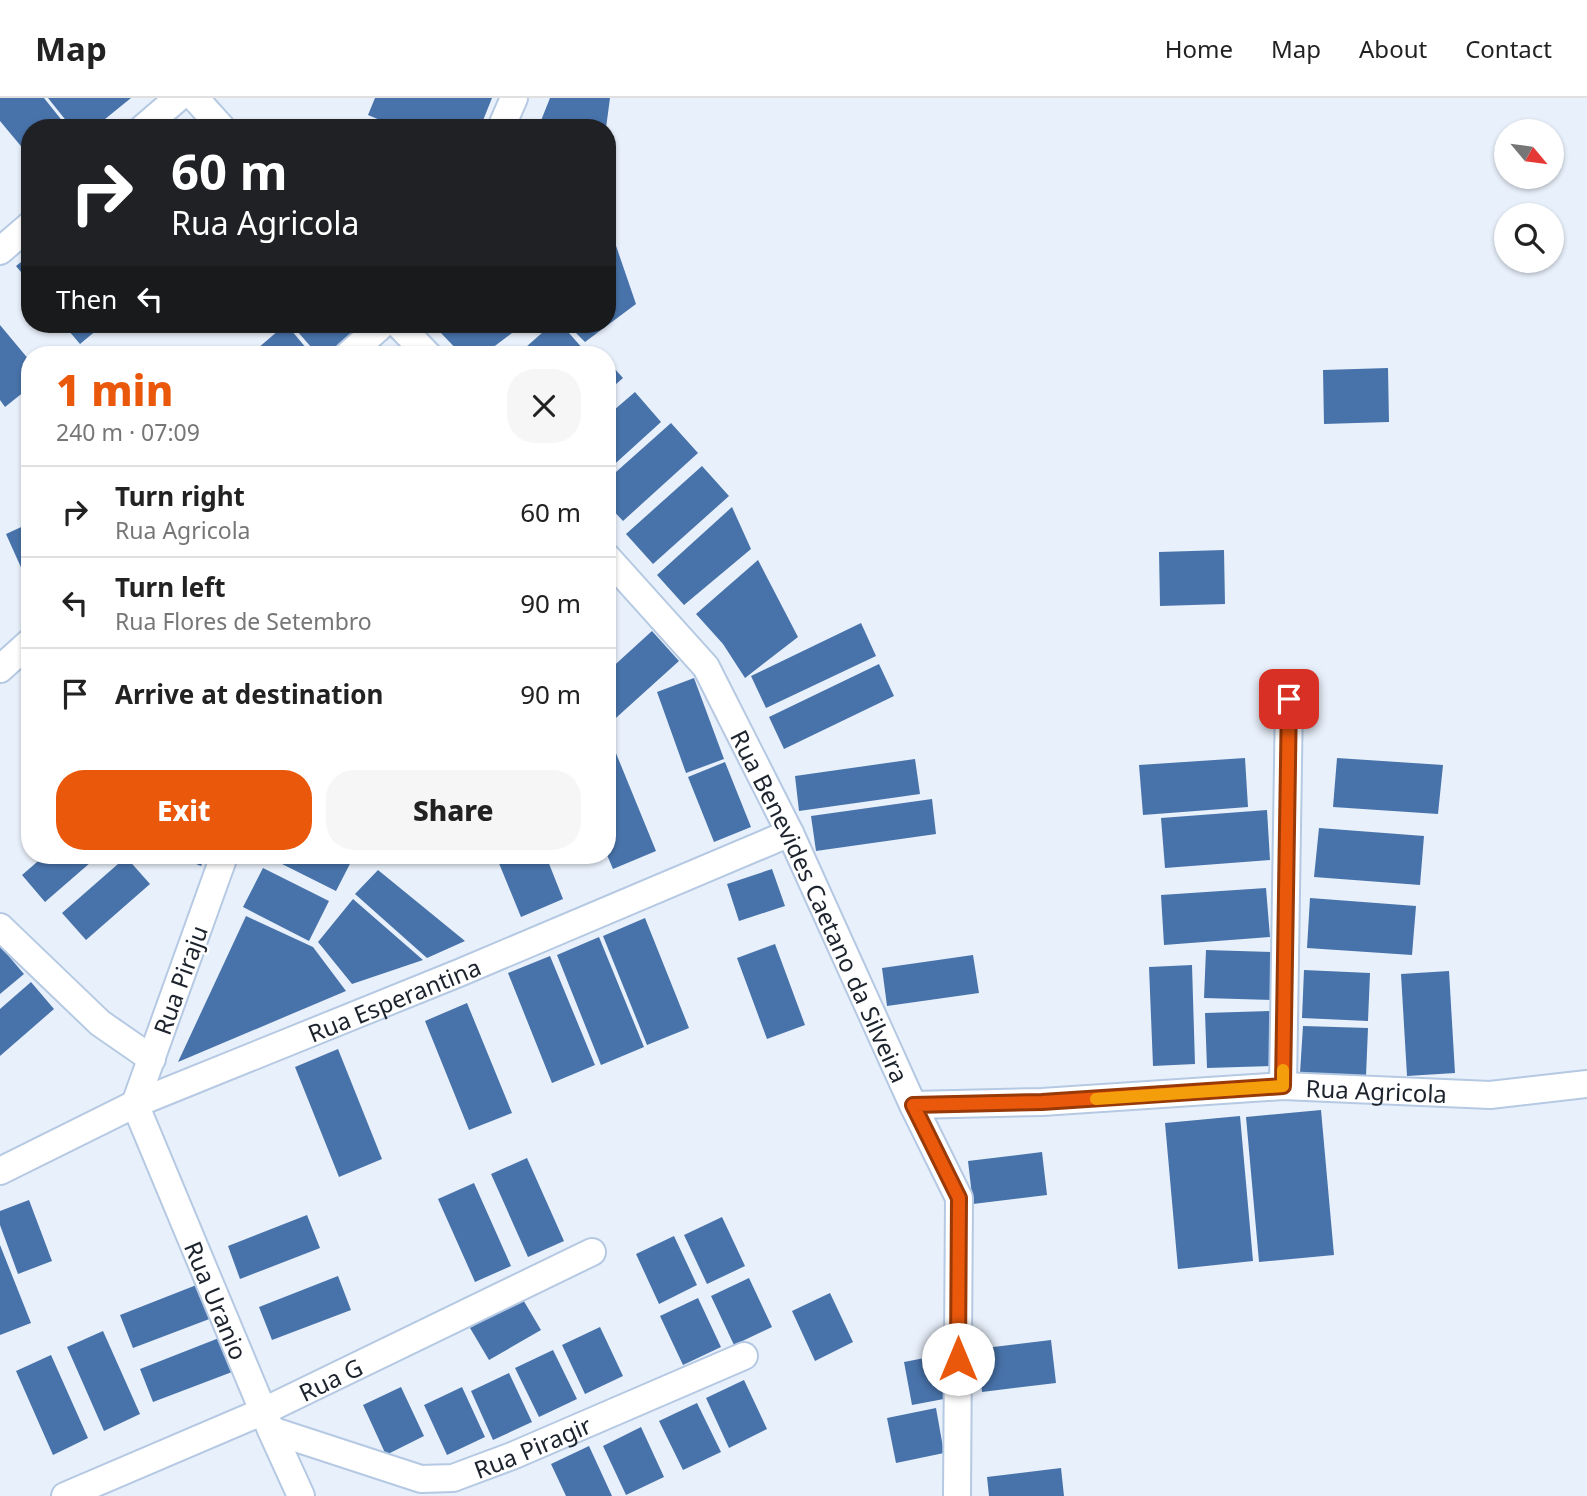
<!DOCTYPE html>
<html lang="en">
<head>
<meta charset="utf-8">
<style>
  body { margin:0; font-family:"Noto Sans",sans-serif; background:#f6f6f6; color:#222; height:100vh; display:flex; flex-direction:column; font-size:26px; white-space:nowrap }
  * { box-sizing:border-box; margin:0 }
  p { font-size:23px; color:#767676 }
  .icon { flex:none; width:38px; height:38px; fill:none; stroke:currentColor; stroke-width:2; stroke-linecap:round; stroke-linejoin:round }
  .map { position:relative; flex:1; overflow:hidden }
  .side { position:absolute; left:21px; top:248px; width:595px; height:518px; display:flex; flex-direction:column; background:#fff; border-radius:28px; box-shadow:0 2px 5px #0004 }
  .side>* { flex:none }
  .top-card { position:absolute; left:21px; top:21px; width:595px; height:214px; border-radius:28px; box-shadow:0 2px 5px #0004; background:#202124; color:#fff; overflow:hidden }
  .needle { width:46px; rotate:119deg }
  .tools { position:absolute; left:1494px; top:21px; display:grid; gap:14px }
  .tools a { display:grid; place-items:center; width:70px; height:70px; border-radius:50%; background:#fff; box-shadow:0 2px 5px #0004; font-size:35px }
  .pin { position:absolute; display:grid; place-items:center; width:60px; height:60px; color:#fff; margin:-30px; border-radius:14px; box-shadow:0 4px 10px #0006 }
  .me { position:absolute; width:77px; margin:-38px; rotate:0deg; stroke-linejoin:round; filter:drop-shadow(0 0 5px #0008) }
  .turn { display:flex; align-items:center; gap:24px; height:147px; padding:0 35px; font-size:32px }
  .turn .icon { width:91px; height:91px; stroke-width:2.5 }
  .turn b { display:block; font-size:49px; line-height:60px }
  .then { display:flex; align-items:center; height:66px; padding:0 35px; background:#0003; gap:14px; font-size:26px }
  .round { display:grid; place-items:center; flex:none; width:74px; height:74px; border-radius:28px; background:#f6f6f6 }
  .overview { display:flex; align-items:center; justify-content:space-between; height:119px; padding:0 35px }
  h1 { font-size:42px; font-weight:800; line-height:52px; color:#ea580c }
  .button { display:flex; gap:14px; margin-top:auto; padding:14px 35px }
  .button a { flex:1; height:80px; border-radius:28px; background:#ea580c; color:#fff; font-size:28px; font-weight:800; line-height:80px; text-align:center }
  .button a+a { background:#f6f6f6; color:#222 }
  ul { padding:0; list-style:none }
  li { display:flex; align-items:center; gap:21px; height:91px; padding:0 35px; border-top:2px solid #e0e0e0 }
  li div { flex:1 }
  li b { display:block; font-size:26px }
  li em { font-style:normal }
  header { display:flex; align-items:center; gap:42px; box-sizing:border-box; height:98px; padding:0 35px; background:#fff; border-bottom:2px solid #e0e0e0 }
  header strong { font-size:33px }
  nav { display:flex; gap:38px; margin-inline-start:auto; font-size:24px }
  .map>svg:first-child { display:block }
</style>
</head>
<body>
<header>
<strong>Map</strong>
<nav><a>Home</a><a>Map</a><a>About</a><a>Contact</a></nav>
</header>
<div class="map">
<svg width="1587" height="1398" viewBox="0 0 1587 1398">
  <rect width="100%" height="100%" fill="#e8f0fb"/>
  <path fill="#4873aa" d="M0 0H44L68 30H30V59L0 23Z
    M48 0H131L94 30H72Z
    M375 0H492L480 30H399L368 17Z
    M550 0H610L606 30H538Z
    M607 117H608L613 135 607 134Z
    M607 138 613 139 636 206 585 244 567 226H607Z
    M30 157V185L16 168Z
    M63 226H104L80 246Z
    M286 226 312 257H250Z
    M291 226H367L331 257H318Z
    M446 226H524L483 257H462L441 235Z
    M552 226H561L584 252 577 257H517Z
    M0 227 30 263V289L5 309 0 302Z
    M596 250 603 257H588Z
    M607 262 623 280 607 294Z
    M1388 270 1389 324 1324 326 1323 272Z
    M635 294 661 324 607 373V318Z
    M671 325 698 355 623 423 607 406V382Z
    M702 368 729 398 653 466 626 436Z
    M732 409 751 451 684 507 657 477Z
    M30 425V484L28 485 6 436Z
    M1224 452 1225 506 1160 508 1159 454Z
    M758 462 798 539 745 580 723 546 696 516Z
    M861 525 876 558 766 610 751 578Z
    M652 533 679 563 607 628V574Z
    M879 566 894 598 784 651 769 619Z
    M694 580 724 661 686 675 657 594Z
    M611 643 656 753 613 771 607 757V645Z
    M1245 660 1248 709 1143 717 1139 667Z
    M1337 660 1443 667 1438 716 1333 709Z
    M915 661 920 696 799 713 795 678Z
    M725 664 751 729 714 744 688 679Z
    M932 701 936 736 816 753 811 718Z
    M1267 712 1270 762 1165 770 1161 720Z
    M1319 730 1424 738 1420 787 1314 779Z
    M44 758H98L45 804 22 777Z
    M177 758H205L201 768Z
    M272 758H354L336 793 270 760Z
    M496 758H546L563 801 521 819Z
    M126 759 150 786 86 842 62 815Z
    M263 770 329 803 309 843 243 809Z
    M772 771 785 808 739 823 727 786Z
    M378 772 465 843 427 860 355 796Z
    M1266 790 1270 839 1164 847 1161 797Z
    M1310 800 1416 808 1412 857 1307 850Z
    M353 801 423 862 352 886 318 844Z
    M246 818 313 849 346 893 178 964Z
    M645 820 689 930 647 947 603 838Z
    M599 839 644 949 601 967 557 857Z
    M775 846 805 927 767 941 737 860Z
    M0 848 24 876 0 896Z
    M1206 852 1274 854 1272 902 1204 900Z
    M973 857 979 895 887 908 882 870Z
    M550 858 595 967 552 985 508 875Z
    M1192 867 1195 966 1153 968 1149 869Z
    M1304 872 1370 875 1368 923 1302 920Z
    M1449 873 1455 975 1407 978 1401 876Z
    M31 884 54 911 0 958V911Z
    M467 905 512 1015 469 1032 425 923Z
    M1270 913 1272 968 1207 970 1205 915Z
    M1303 928 1368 930 1366 978 1300 975Z
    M338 951 382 1061 339 1079 295 969Z
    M1321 1012 1334 1157 1259 1164 1246 1019Z
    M1240 1018 1253 1163 1178 1171 1165 1025Z
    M1042 1054 1047 1097 973 1106 968 1063Z
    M527 1060 564 1143 528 1159 491 1076Z
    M474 1085 511 1168 475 1184 438 1101Z
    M29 1102 52 1163 18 1176 0 1127V1113Z
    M307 1117 320 1150 240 1181 228 1148Z
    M722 1119 745 1168 707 1186 684 1137Z
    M674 1138 697 1187 659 1206 636 1156Z
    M0 1147 31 1225 0 1237Z
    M338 1178 351 1212 272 1242 259 1209Z
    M749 1180 772 1229 734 1247 711 1198Z
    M199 1186 212 1220 133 1250 120 1217Z
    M830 1195 853 1244 815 1263 792 1213Z
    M522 1200 541 1232 489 1262 470 1230Z
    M698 1200 721 1249 683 1267 660 1218Z
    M600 1229 623 1278 585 1296 562 1247Z
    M103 1233 140 1316 104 1333 67 1249Z
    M219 1240 232 1274 153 1304 140 1271Z
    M1051 1242 1056 1285 982 1294 977 1251Z
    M553 1252 577 1301 539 1319 515 1270Z
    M51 1257 88 1340 53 1357 16 1273Z
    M940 1257 949 1300 912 1307 904 1264Z
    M509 1275 532 1324 493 1342 471 1293Z
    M744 1282 767 1331 729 1350 706 1300Z
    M401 1289 424 1338 386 1357 363 1307Z
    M462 1289 485 1339 447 1357 424 1307Z
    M697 1305 721 1354 683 1372 659 1323Z
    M936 1310 944 1355 896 1365 887 1320Z
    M641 1329 664 1379 626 1397 603 1348Z
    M589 1348 612 1398H566L551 1366Z
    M1061 1370 1064 1398H989L987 1379Z"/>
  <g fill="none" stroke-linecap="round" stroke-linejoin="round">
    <g stroke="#b5c9e3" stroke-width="30">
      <g id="minor">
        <path d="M195 0 222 30"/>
        <path d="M143 30 178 0"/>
        <path d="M501 30 514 0"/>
        <path d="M0 153 30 127"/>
        <path d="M398 226 428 257"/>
        <path d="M348 257 383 226"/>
        <path id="s1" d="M607 459 706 569 790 735 913 1007 959 1100 957 1398"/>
        <path d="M0 571 30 544"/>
        <path id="s2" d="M224 758 135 1006 271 1332 301 1398"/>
        <path d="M0 829 100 925 152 961"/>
        <path d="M1283 988 1289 601"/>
        <path id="s3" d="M913 1007 1042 1004 1283 988 1490 997 1587 986"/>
        <path id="s4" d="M0 1073 135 1006 459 875 790 735"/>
        <path id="s5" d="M271 1332 421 1381 453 1380 512 1358 744 1258"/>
        <path id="s6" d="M65 1398 264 1313 592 1154"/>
      </g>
    </g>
    <use href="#minor" stroke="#fff" stroke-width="26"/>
  </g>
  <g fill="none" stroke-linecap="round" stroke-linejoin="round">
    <g stroke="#983908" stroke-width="18">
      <path id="route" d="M958 1261 959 1100 913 1007 1042 1004 1283 988 1289 601"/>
    </g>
    <use href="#route" stroke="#ea580c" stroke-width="12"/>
    <path stroke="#f59e0b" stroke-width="12" d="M1096 1001 1283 988V972"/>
  </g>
  <g text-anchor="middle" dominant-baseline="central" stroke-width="5" stroke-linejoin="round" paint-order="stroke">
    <g font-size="24" fill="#1c232d" stroke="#fff">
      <text stroke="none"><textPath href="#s1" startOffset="413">Rua Benevides Caetano da Silveira</textPath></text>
      <text transform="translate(180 882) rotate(-70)">Rua Piraju</text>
      <text stroke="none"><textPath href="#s4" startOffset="430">Rua Esperantina</textPath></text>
      <text stroke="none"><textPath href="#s3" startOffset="464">Rua Agricola</textPath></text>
      <text stroke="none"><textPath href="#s2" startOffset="476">Rua Uranio</textPath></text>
      <text stroke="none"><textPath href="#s6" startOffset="290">Rua G</textPath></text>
      <text stroke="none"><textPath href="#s5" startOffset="275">Rua Piragir</textPath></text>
    </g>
  </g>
</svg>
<div class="tools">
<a><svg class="needle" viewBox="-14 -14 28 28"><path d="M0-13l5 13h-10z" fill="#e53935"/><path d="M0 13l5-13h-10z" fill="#767676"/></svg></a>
<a><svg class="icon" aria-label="search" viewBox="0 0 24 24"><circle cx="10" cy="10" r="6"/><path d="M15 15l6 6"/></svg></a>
</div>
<div class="pin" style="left:1289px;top:601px;background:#d93025"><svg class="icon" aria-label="arrive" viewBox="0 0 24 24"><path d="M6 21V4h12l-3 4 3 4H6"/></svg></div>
<svg class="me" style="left:958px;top:1261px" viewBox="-20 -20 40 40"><circle r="19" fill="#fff"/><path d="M0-13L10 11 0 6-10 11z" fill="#ea580c"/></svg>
<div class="top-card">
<div class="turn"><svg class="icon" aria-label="right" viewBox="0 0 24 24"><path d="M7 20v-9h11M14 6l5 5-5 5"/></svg><div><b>60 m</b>Rua Agricola</div></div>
<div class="then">Then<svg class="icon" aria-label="left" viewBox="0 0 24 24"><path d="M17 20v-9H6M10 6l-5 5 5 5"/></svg></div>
</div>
<section class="side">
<div class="overview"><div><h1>1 min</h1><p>240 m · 07:09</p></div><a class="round"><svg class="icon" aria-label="close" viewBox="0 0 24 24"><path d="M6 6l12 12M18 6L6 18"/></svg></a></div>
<ul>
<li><svg class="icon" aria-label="right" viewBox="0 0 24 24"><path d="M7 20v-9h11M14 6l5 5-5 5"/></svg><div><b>Turn right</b><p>Rua Agricola</p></div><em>60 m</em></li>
<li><svg class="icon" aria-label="left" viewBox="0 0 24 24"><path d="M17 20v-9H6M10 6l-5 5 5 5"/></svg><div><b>Turn left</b><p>Rua Flores de Setembro</p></div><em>90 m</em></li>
<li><svg class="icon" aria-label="arrive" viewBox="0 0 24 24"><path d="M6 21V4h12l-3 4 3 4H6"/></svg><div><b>Arrive at destination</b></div><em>90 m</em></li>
</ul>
<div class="button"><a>Exit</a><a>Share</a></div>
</section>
</div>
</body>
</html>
